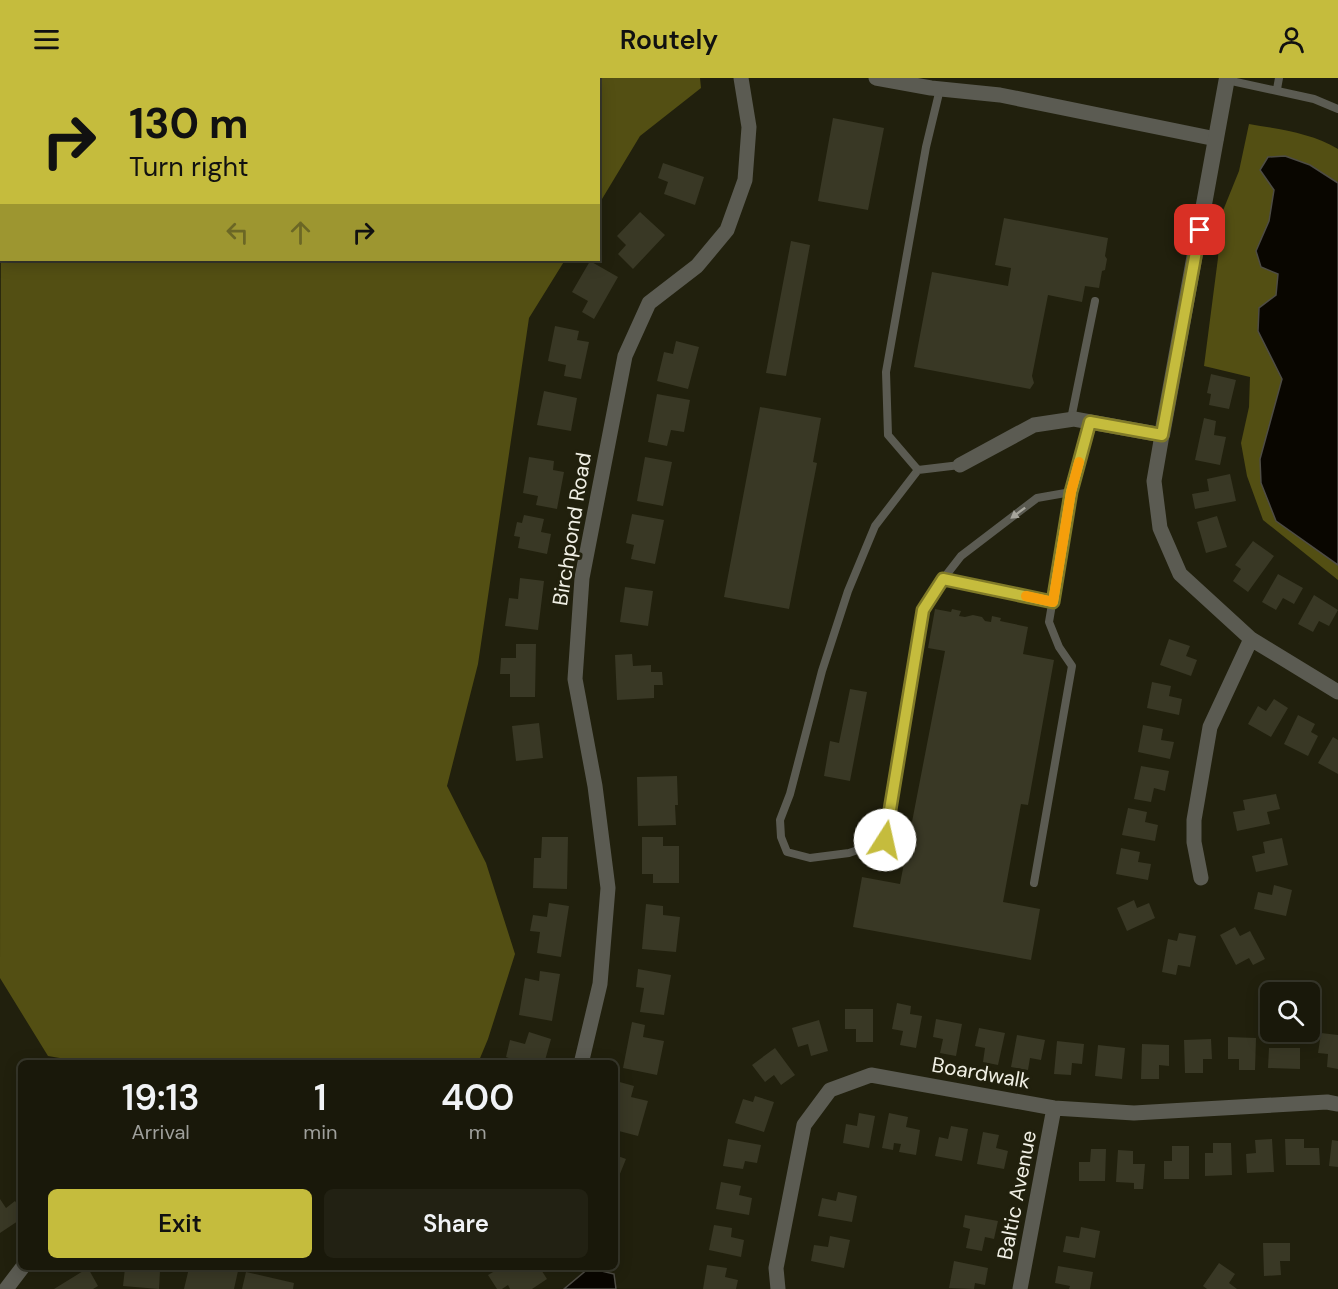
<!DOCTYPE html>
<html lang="en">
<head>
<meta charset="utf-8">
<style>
  body { margin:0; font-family:"DM Sans",sans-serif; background:#222113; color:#f1f3f6; height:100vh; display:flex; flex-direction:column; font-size:22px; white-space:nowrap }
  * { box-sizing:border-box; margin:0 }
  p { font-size:20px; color:#9fa09c }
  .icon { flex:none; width:33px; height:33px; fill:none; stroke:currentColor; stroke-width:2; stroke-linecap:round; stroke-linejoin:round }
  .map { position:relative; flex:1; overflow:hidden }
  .panel { position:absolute; left:18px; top:982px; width:600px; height:210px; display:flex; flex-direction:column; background:#19180a; border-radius:9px; box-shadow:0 3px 15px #0003,0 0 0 2px #37372b }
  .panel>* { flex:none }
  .hud { position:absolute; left:0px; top:0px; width:600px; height:183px; box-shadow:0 3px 15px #0003,0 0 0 2px #37372b; background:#c5bc3d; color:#111; overflow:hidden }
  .buttons { position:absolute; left:1260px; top:904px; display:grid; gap:12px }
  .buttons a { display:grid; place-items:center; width:60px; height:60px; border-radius:9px; background:#19180a; box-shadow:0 3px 15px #0003,0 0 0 2px #37372b; font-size:30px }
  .pin { position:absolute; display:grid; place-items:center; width:51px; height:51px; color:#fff; margin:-26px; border-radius:12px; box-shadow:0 3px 9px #0006 }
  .me { position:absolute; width:66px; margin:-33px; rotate:10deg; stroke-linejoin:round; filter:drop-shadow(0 0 4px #0008) }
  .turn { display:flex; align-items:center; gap:21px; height:126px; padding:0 30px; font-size:27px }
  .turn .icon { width:78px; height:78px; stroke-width:2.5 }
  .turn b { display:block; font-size:42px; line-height:51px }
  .lanes { display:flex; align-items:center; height:57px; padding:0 30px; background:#0003; justify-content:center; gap:30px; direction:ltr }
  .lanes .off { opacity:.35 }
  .eta { display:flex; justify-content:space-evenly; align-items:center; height:102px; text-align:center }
  .eta b { font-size:36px; font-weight:600; line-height:42px }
  .primary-button { display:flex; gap:12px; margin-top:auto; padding:12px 30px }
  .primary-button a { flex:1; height:69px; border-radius:9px; background:#c5bc3d; color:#111; font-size:24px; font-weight:600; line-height:69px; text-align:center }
  .primary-button a+a { background:#222113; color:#f1f3f6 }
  header { display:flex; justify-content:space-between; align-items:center; height:78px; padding:0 30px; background:#c5bc3d; color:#111; font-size:27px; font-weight:600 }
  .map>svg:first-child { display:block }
</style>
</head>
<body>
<header><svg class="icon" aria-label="menu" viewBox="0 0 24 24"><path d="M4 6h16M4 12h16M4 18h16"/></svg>Routely<svg class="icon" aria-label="person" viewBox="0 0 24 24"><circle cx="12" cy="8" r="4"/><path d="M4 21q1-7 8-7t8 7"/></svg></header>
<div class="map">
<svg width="1338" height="1211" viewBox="0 0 1338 1211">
  <rect width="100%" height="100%" fill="#21200d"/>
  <path fill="#534f13" d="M27 0H700L701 10 640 58 599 126 598 2 26 1Z
    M1 36 2 182H565L529 240 478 586 447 708 486 785 515 876 488 961 478 985H89L48 978 0 900Z
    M1249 46C1278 51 1312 55 1338 71V105L1310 87 1274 112 1269 143 1256 173 1278 196 1277 217 1258 253 1283 301 1260 381 1276 443 1338 487V502L1263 442 1247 398 1241 365 1249 329 1250 299 1204 288 1218 180 1220 140 1239 93Z"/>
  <path fill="#090600" stroke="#4e4c44" stroke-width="1.5" d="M1285 78 1310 87 1338 105V487L1276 443 1261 405 1260 381 1282 301 1258 253 1259 230 1276 217 1278 196 1261 189 1256 173 1269 143 1274 112 1260 92 1268 79Z
    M589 1190 614 1196 616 1211H564Z"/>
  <path fill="#393825" d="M833 40 884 50 868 132 818 123Z
    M663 85 704 99 695 127 664 116 668 104 658 100Z
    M640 134 665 157 633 191 618 176 626 167 617 158Z
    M1004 140 1108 160 1105 178 1107 181 1105 192 1102 193 1099 210 1085 208 1082 224 1048 217 1032 298 1034 305 1030 311 914 289 932 194 1008 208 1011 190 995 187Z
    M791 163 810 167 786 298 766 295Z
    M590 183 618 199 594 241 582 234 588 223 572 214Z
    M555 248 579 253 577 262 589 264 581 301 564 298 566 287 548 283Z
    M676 263 699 269 688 311 657 303 664 274 673 276Z
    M1211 296 1236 302 1229 331 1209 327 1211 316 1207 315Z
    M544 313 577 320 571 353 537 347Z
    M657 316 690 322 684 354 671 352 667 368 648 364Z
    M760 329 821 340 813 384 817 385 789 531 724 519Z
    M1204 340 1216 343 1214 357 1226 359 1220 387 1195 382Z
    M529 379 554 383 553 392 564 394 557 431 536 427 538 418 523 415Z
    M645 379 672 384 663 428 637 423Z
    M1230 396 1236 423 1195 431 1192 416 1209 413 1207 401Z
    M632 436 664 442 655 486 631 481 634 467 626 465Z
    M524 437 544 441 541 454 551 456 547 476 518 470 520 459 514 458 517 444 522 445Z
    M1217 438 1227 469 1206 475 1197 444Z
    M1253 463 1274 478 1248 514 1233 503 1241 491 1235 487Z
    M1278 496 1303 510 1294 526 1283 520 1276 532 1262 524Z
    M520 500 544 503 538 552 505 548 509 520 518 521Z
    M625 509 653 513 648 548 620 544Z
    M1314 517 1338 532 1329 548 1319 543 1313 554 1298 546Z
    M935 531 951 534 952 531 961 533 959 538 965 539 973 537 982 539 985 543 991 544 992 538 1001 540 1000 543 1028 549 1023 576 1054 582 1028 727 1021 726 1003 824 1040 831 1031 882 853 849 862 799 900 806 945 573 928 570Z
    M1169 561 1190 568 1186 578 1197 582 1191 598 1160 587Z
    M516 566H536L535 619H510V596H500L501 580H516Z
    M632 576 633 588 651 587V594H662L663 607H654V620L617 622 615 577Z
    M1152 604 1171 608 1169 618 1182 621 1179 637 1147 630Z
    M850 611 867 614 850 703 824 698 830 663 839 665Z
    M1274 621 1288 630 1271 659 1248 646 1258 628 1266 633Z
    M1298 637 1315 646 1311 654 1318 658 1308 678 1284 666Z
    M539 645 543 680 516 683 512 648Z
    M1143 647 1163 651 1161 662 1174 664 1170 681 1138 674Z
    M1333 659 1338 662V696L1318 685Z
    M1141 688 1169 693 1165 713 1154 710 1151 724 1134 721Z
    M677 698 678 727H675L676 747 638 748 637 699Z
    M1276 716 1280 731 1267 734 1270 746 1237 753 1233 734 1245 732 1243 722Z
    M1128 730 1147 734 1145 744 1158 747 1155 763 1122 757Z
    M542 759H568L567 811 533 810 534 780H541Z
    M642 759H663V768H679V805H653V796H642Z
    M1282 760 1288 787 1256 794 1252 778 1265 775 1263 764Z
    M1121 770 1140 774 1138 784 1151 786 1148 802 1116 796Z
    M1274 807 1292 812 1286 838 1254 831 1258 814 1272 817Z
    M1134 822 1137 830 1149 825 1155 840 1127 853 1117 830Z
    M549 825 569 828 561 879 537 875 540 854 530 853 533 837 547 839Z
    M646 826 663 828V837L680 839 676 874 642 871Z
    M1235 849 1240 858 1250 853 1265 881 1253 887 1249 880 1236 887 1220 857Z
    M1179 855 1196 858 1190 889 1178 887 1176 897 1162 894 1168 861 1177 863Z
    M638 891 671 897 664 937 640 934 644 910 636 909Z
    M540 893 560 896 552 943 519 937 525 900 539 903Z
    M897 925 911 928 910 936 922 938 916 970 900 967 903 953 892 951Z
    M845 931H873V964H856V951H845Z
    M936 941 962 946 956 978 940 975 943 961 933 959Z
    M819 942 828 973 811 978 808 966 798 969 792 950Z
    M632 944 645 947 643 959 664 963 657 997 623 990Z
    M979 950 1005 955 998 987 983 984 985 970 975 968Z
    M529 954 551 961 544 986H513L514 982 506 979 510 962 525 966Z
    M1321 955 1338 957V991L1327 989 1328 976 1318 975Z
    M1017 957 1045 962 1041 982 1030 980 1028 992 1011 989Z
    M1228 959 1256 960 1255 992H1239V981H1228Z
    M1211 961 1212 981H1203V995H1185L1184 962Z
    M1057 963 1084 966 1082 986 1072 985 1071 997 1054 996Z
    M1142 966 1169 967V988L1159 987V1001H1141Z
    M1098 967 1125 970 1122 1001 1095 998Z
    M775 970 795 997 781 1007 774 997 765 1004 752 987Z
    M1269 970H1300V991L1268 990Z
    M616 1003 634 1008 631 1019 648 1023 638 1058 615 1052Z
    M755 1018 774 1024 764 1054 735 1045 743 1021 753 1024Z
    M859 1035 875 1038 869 1070 843 1065 846 1046 857 1048Z
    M889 1035 908 1039 906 1049 920 1052 916 1077 899 1074 901 1066 894 1065 893 1072 882 1070Z
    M951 1048 968 1051 962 1083 935 1078 939 1059 948 1061Z
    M983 1054 999 1057 996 1070 1008 1073 1004 1091 977 1086Z
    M728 1061 761 1067 757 1085 745 1083 743 1091 723 1088Z
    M1272 1061 1274 1094 1247 1095 1246 1076 1256 1075 1255 1062Z
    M1285 1061H1304V1070H1319L1320 1087H1286Z
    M1332 1062 1338 1063V1089L1329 1088Z
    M1213 1065H1231L1232 1097 1205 1098V1075H1213Z
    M1172 1068H1189V1101H1164V1083H1172Z
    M1091 1071H1106L1105 1103H1079V1084H1090Z
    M1118 1072 1133 1073V1086H1145L1143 1111H1134V1105L1116 1104Z
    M615 1077 626 1081 615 1108Z
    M721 1104 741 1108 739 1117 752 1120 749 1137 716 1131Z
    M838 1114 857 1118 852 1144 818 1138 822 1120 836 1123Z
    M0 1121 6 1130 15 1123 21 1131V1141L0 1155Z
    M965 1137 998 1143 994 1161 985 1159 982 1173 966 1170 970 1151 963 1149Z
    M714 1147 732 1150 731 1159 744 1162 741 1179 709 1172Z
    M1081 1149 1100 1153 1095 1180 1063 1174 1066 1158 1079 1160Z
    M830 1158 850 1162 844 1190 811 1183 814 1167 828 1169Z
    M1263 1165H1290V1183H1280L1281 1197 1264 1198Z
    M954 1183 988 1190 985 1207 975 1205 974 1211 949 1210Z
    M1219 1185 1235 1196 1229 1205 1237 1211H1207L1203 1208Z
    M707 1187 727 1190 725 1199 738 1202 736 1211H703Z
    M1058 1188 1093 1194 1090 1211H1069L1070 1208 1055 1205Z
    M88 1190 98 1208 93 1211H54Z
    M125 1190H168V1194L160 1193 159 1211 123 1208Z
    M189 1190H224L238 1193 234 1211H184Z
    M500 1190H540L547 1201 532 1211H510L508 1207 502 1211H497L488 1197Z
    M246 1194 294 1205 293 1211H242Z"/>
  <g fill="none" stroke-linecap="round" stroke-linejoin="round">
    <path stroke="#5b5b52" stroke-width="8" d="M1227 2 1314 21 1338 31
      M1277 11 1279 0
      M1071 341 1095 223
      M960 387 918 392 875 448 848 513 822 593 790 716 780 742 781 759 787 774 810 780 849 775 886 762 923 532 933 514 961 478 1037 420 1071 414
      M918 392 888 357 886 294 926 69 940 11
      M943 501 1053 524
      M1034 805 1072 588 1059 569 1049 544 1071 414 1090 344"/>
    <path stroke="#5b5b52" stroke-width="15" d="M876 0 931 10 1000 17 1216 61
      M960 387 1034 347 1074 341 1162 357 1154 403 1160 450 1180 496 1251 561 1338 614
      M1201 800 1194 764V742L1210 649 1251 561
      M581 986 600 906 608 810 595 708 575 601 582 500 625 278 649 225 697 188 727 152 745 102 749 49 741 0
      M6 1211 22 1190
      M778 1211 776 1190 804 1047 830 1012 871 997 1054 1030 1134 1035 1327 1024 1338 1026
      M1020 1211 1054 1030"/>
    <path stroke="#5b5b52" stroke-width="16" d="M1162 357 1227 0"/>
  </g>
  <defs><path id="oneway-solid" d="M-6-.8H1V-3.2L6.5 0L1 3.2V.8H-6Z" transform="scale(1.5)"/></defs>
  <use fill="#a6a59b" href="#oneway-solid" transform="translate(1018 435) rotate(143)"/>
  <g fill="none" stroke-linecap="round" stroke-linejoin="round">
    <g stroke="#807a28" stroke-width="15">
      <path id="route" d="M885 762 923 532 943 501 1053 524 1071 414 1090 344 1162 357 1200 152"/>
    </g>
    <use href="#route" stroke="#c5bc3d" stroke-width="10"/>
    <path stroke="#f59e0b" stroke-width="10" d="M1026 518 1053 524 1071 414 1079 384"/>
  </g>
  <g text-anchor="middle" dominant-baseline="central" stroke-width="6" stroke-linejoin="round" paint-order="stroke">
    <g font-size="21" fill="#f0efe4" stroke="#21200d">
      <text transform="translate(572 451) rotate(-81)">Birchpond Road</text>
      <text transform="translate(981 995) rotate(10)">Boardwalk</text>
      <text transform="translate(1017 1117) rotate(-79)">Baltic Avenue</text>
    </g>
  </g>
</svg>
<div class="buttons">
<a><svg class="icon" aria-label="search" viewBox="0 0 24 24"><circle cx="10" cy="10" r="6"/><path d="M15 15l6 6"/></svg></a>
</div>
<div class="pin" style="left:1200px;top:152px;background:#d93025"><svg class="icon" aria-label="arrive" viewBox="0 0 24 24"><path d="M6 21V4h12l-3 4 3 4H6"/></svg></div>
<svg class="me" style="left:885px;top:762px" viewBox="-20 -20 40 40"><circle r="19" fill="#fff"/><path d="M0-13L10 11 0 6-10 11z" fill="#c5bc3d"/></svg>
<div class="hud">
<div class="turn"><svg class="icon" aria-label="right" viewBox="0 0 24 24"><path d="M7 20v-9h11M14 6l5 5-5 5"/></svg><div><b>130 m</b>Turn right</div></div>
<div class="lanes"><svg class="icon off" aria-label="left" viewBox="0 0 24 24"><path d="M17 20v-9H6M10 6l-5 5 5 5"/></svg><svg class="icon off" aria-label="ahead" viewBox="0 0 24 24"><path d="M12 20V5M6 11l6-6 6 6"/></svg><svg class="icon" aria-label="right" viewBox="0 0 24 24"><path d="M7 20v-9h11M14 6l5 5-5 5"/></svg></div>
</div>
<section class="panel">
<div class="eta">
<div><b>19:13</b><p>Arrival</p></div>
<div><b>1</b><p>min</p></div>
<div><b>400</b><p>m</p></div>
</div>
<div class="primary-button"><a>Exit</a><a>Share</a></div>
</section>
</div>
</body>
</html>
